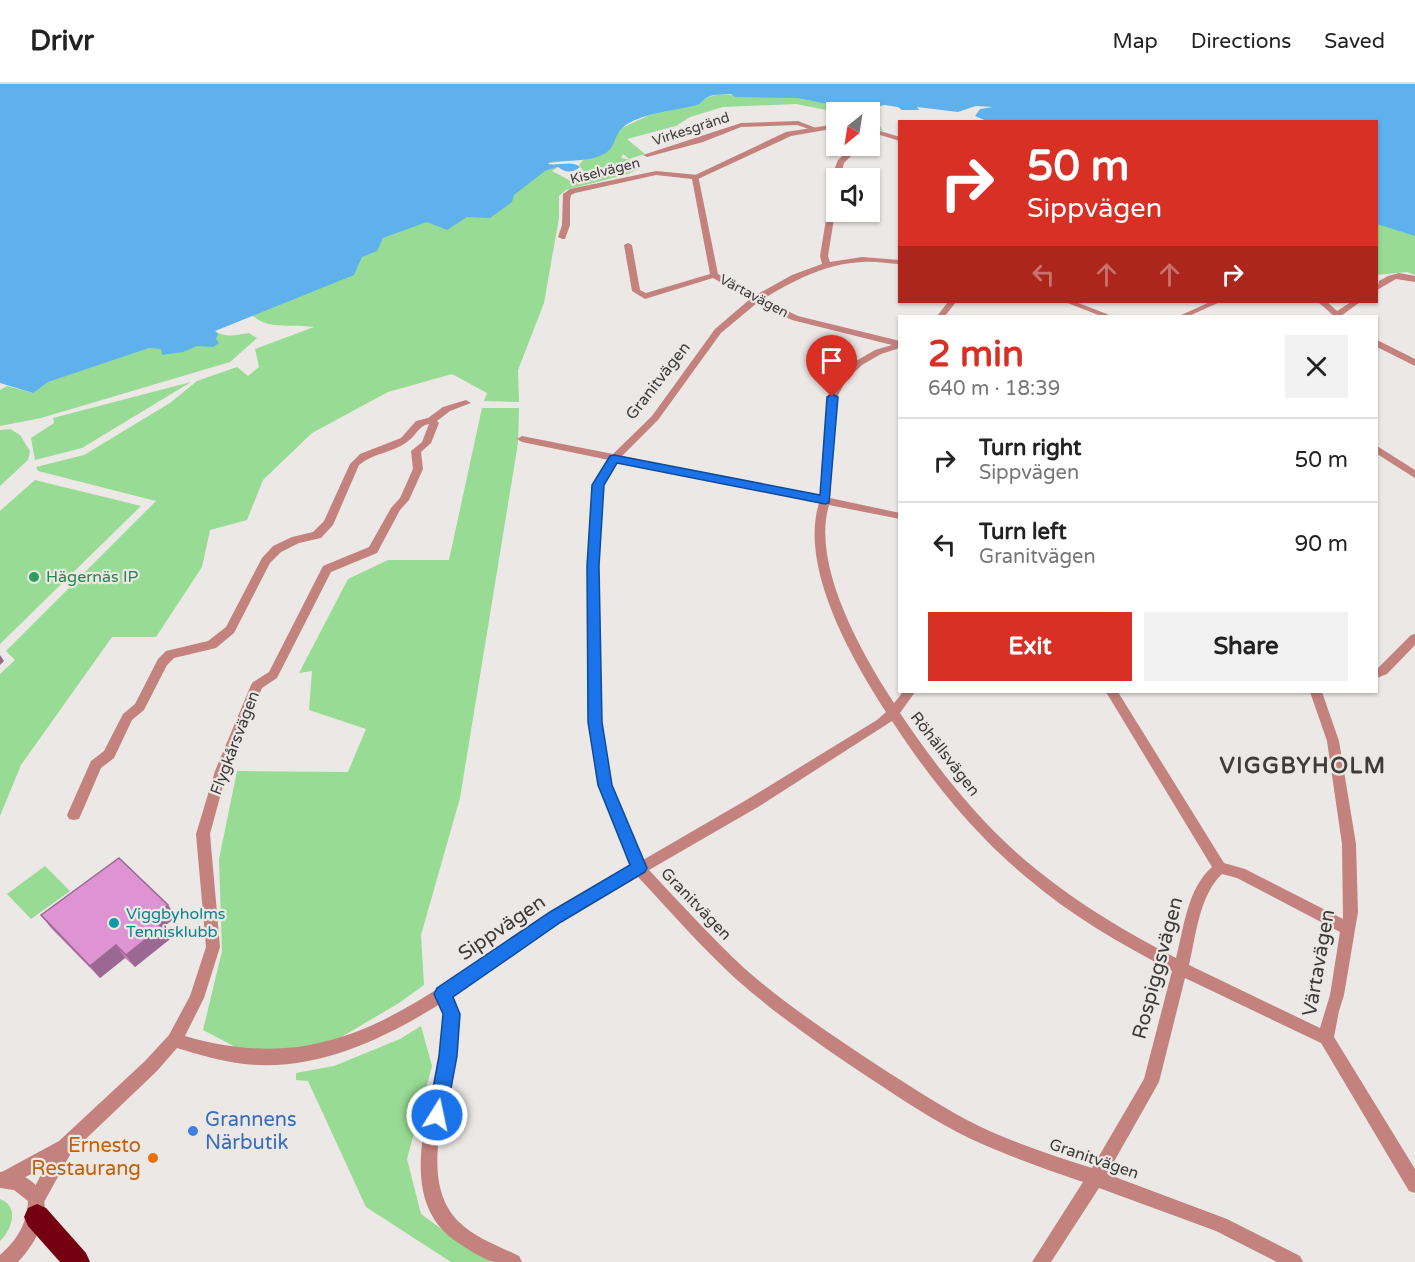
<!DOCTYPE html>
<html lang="en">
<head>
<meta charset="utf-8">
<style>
  body { margin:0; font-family:"Varela Round",sans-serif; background:#f2f2f2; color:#222; height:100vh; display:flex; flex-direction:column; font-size:22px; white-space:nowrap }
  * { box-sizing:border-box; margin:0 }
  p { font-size:20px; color:#767676 }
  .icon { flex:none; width:33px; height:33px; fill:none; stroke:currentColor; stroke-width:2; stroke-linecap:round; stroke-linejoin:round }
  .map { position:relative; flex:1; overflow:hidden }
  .side { position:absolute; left:898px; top:231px; width:480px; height:378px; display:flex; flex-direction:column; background:#fff; border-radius:0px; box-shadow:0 2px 4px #0004 }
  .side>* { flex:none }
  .top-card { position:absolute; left:898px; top:36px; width:480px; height:183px; border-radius:0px; box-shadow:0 2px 4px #0004; background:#d93025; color:#fff; overflow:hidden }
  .needle { width:39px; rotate:210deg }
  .controls { position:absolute; left:826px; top:18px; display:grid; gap:12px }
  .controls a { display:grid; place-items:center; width:54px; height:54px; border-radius:0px; background:#fff; box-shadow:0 2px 4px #0004; font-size:30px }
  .pin { position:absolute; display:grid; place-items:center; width:51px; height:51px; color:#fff; margin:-62px -26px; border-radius:50% 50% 50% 0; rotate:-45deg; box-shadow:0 0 6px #0007 }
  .pin .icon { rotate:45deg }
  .me { position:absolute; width:66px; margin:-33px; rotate:10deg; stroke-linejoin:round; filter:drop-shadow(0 0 4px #0008) }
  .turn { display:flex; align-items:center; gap:21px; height:126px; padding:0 30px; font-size:27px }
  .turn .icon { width:78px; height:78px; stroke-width:2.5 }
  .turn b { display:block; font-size:42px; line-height:51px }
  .lanes { display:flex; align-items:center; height:57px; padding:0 30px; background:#0003; justify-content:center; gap:30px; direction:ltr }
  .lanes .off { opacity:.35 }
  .round { display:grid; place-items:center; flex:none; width:63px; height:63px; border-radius:0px; background:#f2f2f2 }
  .head { display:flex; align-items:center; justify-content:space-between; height:102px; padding:0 30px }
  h1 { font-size:36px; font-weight:700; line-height:45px; color:#d93025 }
  .primary-button { display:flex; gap:12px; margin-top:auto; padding:12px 30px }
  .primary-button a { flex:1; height:69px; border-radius:0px; background:#d93025; color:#fff; font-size:24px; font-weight:700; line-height:69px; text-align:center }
  .primary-button a+a { background:#f2f2f2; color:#222 }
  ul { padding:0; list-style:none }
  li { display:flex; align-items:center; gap:18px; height:84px; padding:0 30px; border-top:2px solid #e0e0e0 }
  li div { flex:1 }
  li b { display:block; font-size:22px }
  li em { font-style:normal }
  header { display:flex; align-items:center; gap:36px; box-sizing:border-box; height:84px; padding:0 30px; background:#fff; border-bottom:2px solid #e0e0e0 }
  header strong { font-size:28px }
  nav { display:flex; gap:33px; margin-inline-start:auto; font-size:21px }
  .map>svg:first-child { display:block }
</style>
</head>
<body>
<header>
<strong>Drivr</strong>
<nav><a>Map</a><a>Directions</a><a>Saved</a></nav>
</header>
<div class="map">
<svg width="1415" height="1178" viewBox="0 0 1415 1178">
  <rect width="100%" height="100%" fill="#ece8e5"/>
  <path fill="#98db94" d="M719 10 796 14 811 17 864 16 898 23 885 21 868 23 883 47 870 42V28H837V38H833L826 26 796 20 723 23 690 33 676 42 627 55 645 70 629 75 623 70 621 74 636 77 638 85 628 90 566 106 559 112V134L544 219 518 286 519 318 484 317 487 309 452 290 388 308 312 349 263 396 247 436 210 446 202 483 156 553H112L21 681 0 732V590L15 576 6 567 156 417 38 387 36 383 84 371 170 319 197 297 237 283 248 292 259 283 255 265 314 243C284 238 261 251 242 218L376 167 383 154 409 144 468 107 558 83 552 87 571 97 587 92 579 81 584 75 542 80 650 31 698 20 706 14Z
    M1377 139 1415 152V191L1407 188 1377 191Z
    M215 247C224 254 238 251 249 249L257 254 230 278 41 334 0 342V306L7 302 33 309 62 282Z
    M191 298 82 364 35 376 31 354 54 339 53 334Z
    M482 324H519L518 359 460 714 421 851 424 901 399 919 326 962 243 967 203 946 222 867 219 775 237 687 348 688 366 645 309 626 312 587 299 589 348 495 388 476H449Z
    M10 345 20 351 30 367 28 376 0 402V346Z
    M35 396 141 422 0 560V427Z
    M45 782 70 807 31 835 7 810Z
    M421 942 432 982 407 1075 421 1130 473 1168 492 1178H451L366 1123 308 997 296 996V989L334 982 400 955Z
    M0 1115C20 1123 12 1145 0 1157Z"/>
  <path fill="#5eb1ed" d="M0 0H1415V152L1377 140V38H989L975 32 980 25 993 23 976 22 958 28 917 23 919 26H902L898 23 885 21 855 25 796 14 735 13 731 10C724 10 714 10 708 13 703 15 702 19 697 21 675 27 639 29 622 44 613 53 616 66 600 72 584 78 565 76 550 78L548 80C559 82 572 76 580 83 572 89 566 89 558 83L545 87 514 111 512 118 490 134 467 133 447 146 427 138 383 154 377 167 362 173 354 191 215 247 218 250 216 255 219 259 213 263 197 262 183 268 162 271 161 265 149 264 48 298 33 309 0 299Z"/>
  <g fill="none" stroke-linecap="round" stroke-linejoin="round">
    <path fill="#c3827d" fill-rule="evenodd" d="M798 37 816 44 812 46 797 41 741 43 703 58 647 73 643 71 741 39Z
      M853 62H861L844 79 840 94H837V116L828 172 830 178 862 173 900 176V180C888 180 875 177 863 178 826 179 793 197 763 215L798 232 900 257V264L881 270 862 281 847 295 837 313 830 414 900 429V435L829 421C811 481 862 570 894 619L903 608H915L900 629C939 687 983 743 1037 786 1080 821 1128 849 1176 874 1184 844 1187 805 1212 783L1106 608H1118L1224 779 1245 785 1343 835 1342 760 1327 657 1310 608H1322L1339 657 1356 760 1358 828 1344 911 1339 927 1334 953 1415 1085V1109L1409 1107 1321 959 1185 894 1159 998 1107 1090 1227 1135 1300 1172 1303 1178H1277L1216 1147 1099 1104 1051 1178H1032L1083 1098C1045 1085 1005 1071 969 1054 934 1037 903 1016 871 995 824 964 778 932 736 895 701 863 670 827 638 793L561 837 452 912C462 934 459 956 454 980 445 1027 419 1099 459 1138 475 1154 499 1162 519 1172L522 1178C513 1178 502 1178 494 1178 481 1175 465 1163 454 1156 398 1115 427 1034 439 979 442 960 448 938 440 920 382 956 315 988 244 980 221 977 199 971 177 964L157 987 71 1069 43 1120 37 1122 31 1120 29 1114 45 1083 6 1103 0 1101V1089L59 1057 145 977 169 951 190 912 206 863 196 750 215 687 251 601 253 598 269 588 323 482 369 463 391 424 400 414 413 385 411 367 422 358 429 340C418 342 416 352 407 358 392 369 373 369 359 381L333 441 321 454 299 459 281 468 270 479 234 549 216 564 174 574 167 581 144 626 132 636 114 674 101 684 79 735 74 736 69 735 67 731 91 677 104 667 123 630 135 620 158 575 166 567 208 557 226 543 262 474 273 462 292 453 313 448 324 437 350 380 360 370 401 354 416 337 428 334 443 323 466 316 471 319 450 327 437 337 439 339 431 359 421 368 423 385 409 416 400 426 377 469 331 488 277 594 262 604 227 687 210 750 220 863 204 914 185 952C325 993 404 928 514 853 552 828 592 805 631 782L598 701 589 638 587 482 593 401 609 376 522 358 517 355 522 352 613 370 652 332 715 245 750 215 713 194 645 215 632 207 624 161 628 159 632 161 640 206 646 209 710 190 692 95 656 91 575 109 571 111 570 116V141L565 155H562L558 153 562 141 563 110 570 105 656 87 698 91 718 190 756 211 792 191 822 180 820 172 834 86 838 76ZM757 219 792 236 892 261 875 266 856 277 841 291 827 313 820 412 622 372 658 336 721 249ZM617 378 819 419C799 484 852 575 886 628L877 636 748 715 643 776 612 701 601 638 599 482 603 401ZM892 637C930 695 973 749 1026 793 1070 831 1121 860 1172 887L1144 995 1092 1084C1055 1072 1017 1060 981 1043 946 1026 913 1004 880 983 833 952 786 921 744 884 711 853 680 819 649 786L758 723ZM1222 790 1237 794 1340 848 1330 911 1320 944 1189 881C1196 852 1199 812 1222 790Z
      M1399 189 1415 192V198L1396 195 1377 206 1379 197 1388 192Z
      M948 218H956L945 232H937Z
      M1065 218H1076L1112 232H1101Z
      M1210 218H1220L1189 232H1179Z
      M1351 218H1360L1341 232H1334V229Z
      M1377 362 1415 386V394L1377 370Z
      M1415 550V561L1387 590 1377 594V585L1411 551Z"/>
    <path fill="#c3827d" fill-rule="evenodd" d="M837 40V44L791 52 698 95 691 93 786 48Z
      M870 44 900 53V57L870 48Z
      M1318 218H1327L1343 232H1334Z
      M1377 256 1415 275V282L1377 263Z
      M0 1088C11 1087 22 1090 31 1097 60 1118 37 1158 18 1178H0V1171C17 1156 27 1140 28 1117L14 1106 0 1104Z"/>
    <path fill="#750010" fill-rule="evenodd" d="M37 1120 46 1124 86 1169 90 1178H60L28 1142 24 1133 28 1124Z"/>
  </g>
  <path fill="#bf7fb5" d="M168 821 176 833 162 844 170 855 135 883 125 874 100 894 51 844 41 831Z"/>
  <path fill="#9b6894" d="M0 571 4 577 0 581Z
    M168 821 176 833 162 844 170 855 135 883 126 871 152 833Z
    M116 861 125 874 100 894 90 882Z"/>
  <path fill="#de94d3" stroke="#9b6894" stroke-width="1.5" d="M119 774 168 821 152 833 161 843 126 871 116 861 90 882 41 831Z"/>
  <path fill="#1a73e8" stroke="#114b97" stroke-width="1.5" d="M832 310 838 313 829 419 825 420 617 379 604 401 599 482 602 638 612 701 647 784 645 788 561 838 453 913 460 930 457 972 446 1031 443 1038 437 1040 430 1038 428 1031 439 972 443 930 434 910 437 904 550 828 630 781 598 701 588 638 587 482 592 401 610 372 614 371 820 411 827 313Z"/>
  <circle fill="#2e9e5b" stroke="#ece8e5" stroke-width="2" cx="34" cy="493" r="6"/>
  <circle fill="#0f9aa8" stroke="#ece8e5" stroke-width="2" cx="114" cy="839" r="6"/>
  <circle fill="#3f7fe0" stroke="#ece8e5" stroke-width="2" cx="193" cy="1047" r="6"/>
  <circle fill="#e8710a" stroke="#ece8e5" stroke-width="2" cx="153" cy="1074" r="6"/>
  <g text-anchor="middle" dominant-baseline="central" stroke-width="4.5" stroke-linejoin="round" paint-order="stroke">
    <g font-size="14" fill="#3d3b3a" stroke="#ece8e5">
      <text transform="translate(691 45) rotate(-18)">Virkesgränd</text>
      <text transform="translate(605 87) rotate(-14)">Kiselvägen</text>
      <text transform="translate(754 212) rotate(28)">Värtavägen</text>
    </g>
    <g font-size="16" fill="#3d3b3a" stroke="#ece8e5">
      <text transform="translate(658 297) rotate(-52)">Granitvägen</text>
      <text transform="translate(235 659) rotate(-69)">Flygkårsvägen</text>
      <text transform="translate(945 670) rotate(52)">Röhällsvägen</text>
      <text transform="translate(696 820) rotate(46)">Granitvägen</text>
      <text transform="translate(1094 1075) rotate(19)">Granitvägen</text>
    </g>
    <g font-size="16" fill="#27864d" stroke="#ece8e5" text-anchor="start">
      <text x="46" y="493">Hägernäs IP</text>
    </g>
    <g font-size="16" fill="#0d838f" stroke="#ece8e5" text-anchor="start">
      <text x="126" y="830">Viggbyholms<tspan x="126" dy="18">Tennisklubb</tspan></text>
    </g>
    <g font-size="20" fill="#3d3b3a" stroke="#ece8e5">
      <text transform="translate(502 844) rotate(-34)">Sippvägen</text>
      <text transform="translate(1319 879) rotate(-80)">Värtavägen</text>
      <text transform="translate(1158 884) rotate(-75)">Rospiggsvägen</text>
    </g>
    <g font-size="20" fill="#366cbe" stroke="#ece8e5" text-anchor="start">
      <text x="205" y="1036">Grannens<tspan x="205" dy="23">Närbutik</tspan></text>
    </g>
    <g font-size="20" fill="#c56008" stroke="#ece8e5" text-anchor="end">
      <text x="141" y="1062">Ernesto<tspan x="141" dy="23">Restaurang</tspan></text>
    </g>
    <g font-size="22" font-weight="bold" letter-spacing="1.5" fill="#3e3b39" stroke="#ece8e5">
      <text x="1303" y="682">VIGGBYHOLM</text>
    </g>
  </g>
</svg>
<div class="controls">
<a><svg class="needle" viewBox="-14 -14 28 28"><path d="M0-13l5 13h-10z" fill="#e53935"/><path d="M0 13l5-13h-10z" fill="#767676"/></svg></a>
<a><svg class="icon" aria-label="sound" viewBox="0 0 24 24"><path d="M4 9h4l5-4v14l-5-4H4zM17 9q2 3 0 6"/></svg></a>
</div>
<div class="pin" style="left:832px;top:313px;background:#d93025"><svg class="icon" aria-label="arrive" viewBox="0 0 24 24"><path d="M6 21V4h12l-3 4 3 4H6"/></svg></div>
<svg class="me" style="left:437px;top:1031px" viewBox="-20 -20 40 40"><circle r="17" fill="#1a73e8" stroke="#fff" stroke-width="3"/><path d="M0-11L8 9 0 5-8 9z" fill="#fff"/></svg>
<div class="top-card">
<div class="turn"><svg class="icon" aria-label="right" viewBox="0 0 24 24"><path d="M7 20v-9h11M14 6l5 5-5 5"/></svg><div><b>50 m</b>Sippvägen</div></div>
<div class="lanes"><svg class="icon off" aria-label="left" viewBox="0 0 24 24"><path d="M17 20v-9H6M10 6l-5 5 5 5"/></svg><svg class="icon off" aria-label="ahead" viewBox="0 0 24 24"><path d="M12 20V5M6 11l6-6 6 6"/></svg><svg class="icon off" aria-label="ahead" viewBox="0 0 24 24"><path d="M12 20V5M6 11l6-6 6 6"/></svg><svg class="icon" aria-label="right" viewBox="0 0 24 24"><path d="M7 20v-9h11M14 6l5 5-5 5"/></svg></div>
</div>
<section class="side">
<div class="head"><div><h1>2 min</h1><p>640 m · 18:39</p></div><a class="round"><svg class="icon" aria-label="close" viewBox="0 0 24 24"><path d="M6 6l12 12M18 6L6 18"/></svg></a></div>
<ul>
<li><svg class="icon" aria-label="right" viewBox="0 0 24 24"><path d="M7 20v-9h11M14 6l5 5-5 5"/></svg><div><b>Turn right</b><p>Sippvägen</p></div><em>50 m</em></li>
<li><svg class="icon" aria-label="left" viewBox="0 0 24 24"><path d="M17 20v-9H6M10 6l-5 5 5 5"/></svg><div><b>Turn left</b><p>Granitvägen</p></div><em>90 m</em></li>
</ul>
<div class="primary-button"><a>Exit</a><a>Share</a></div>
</section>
</div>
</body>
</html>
